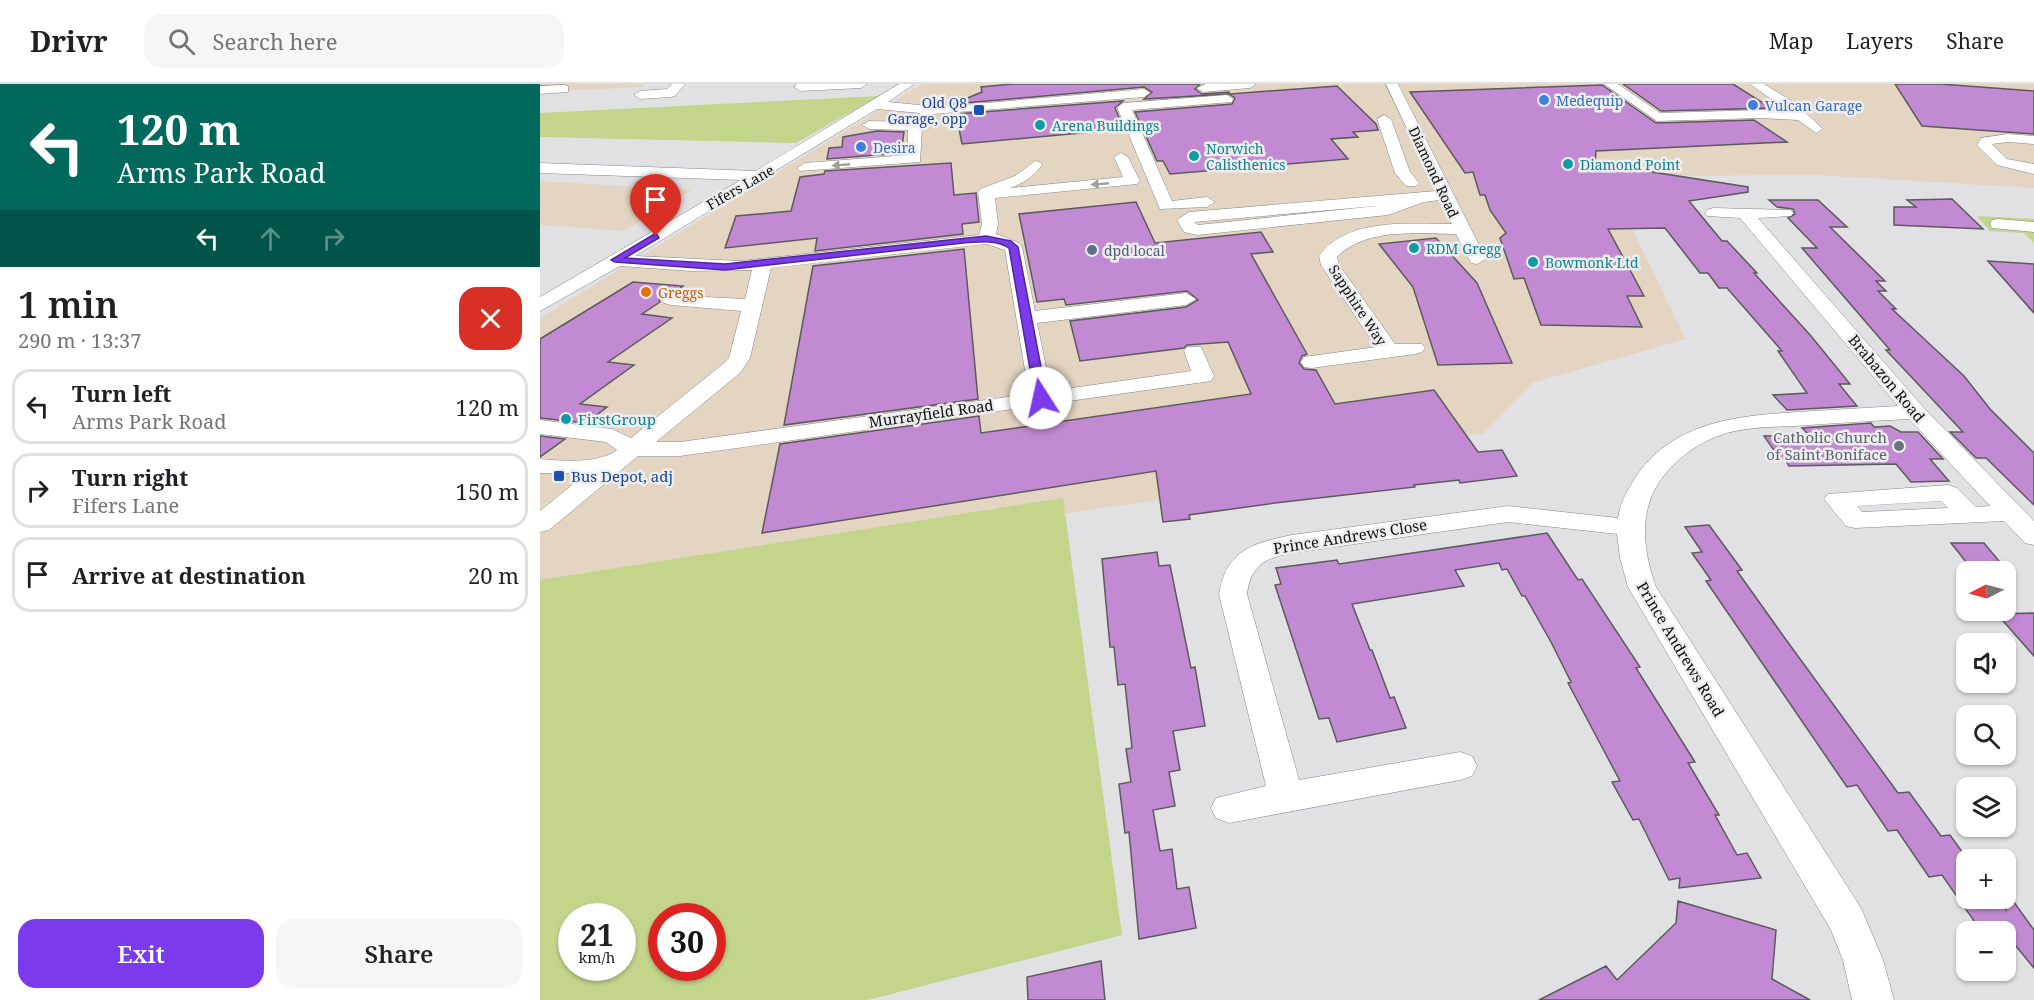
<!DOCTYPE html>
<html lang="en">
<head>
<meta charset="utf-8">
<style>
  body { margin:0; font-family:"Noto Serif",serif; background:#f6f6f6; color:#202124; height:100vh; display:flex; flex-direction:column; font-size:22px; white-space:nowrap }
  * { box-sizing:border-box; margin:0 }
  p { font-size:20px; color:#757577 }
  .icon { flex:none; width:33px; height:33px; fill:none; stroke:currentColor; stroke-width:2; stroke-linecap:round; stroke-linejoin:round }
  .map { position:relative; flex:1; overflow:hidden }
  .drawer { display:flex; flex-direction:column; background:#fff; width:540px }
  .drawer>* { flex:none }
  .banner { background:#00695c; color:#fff; overflow:hidden }
  .needle { width:39px; rotate:264deg }
  .fabs { position:absolute; left:1416px; top:477px; display:grid; gap:12px }
  .fabs a { display:grid; place-items:center; width:60px; height:60px; border-radius:12px; background:#fff; box-shadow:0 2px 4px #0004; font-size:30px }
  .speed { position:absolute; left:18px; top:819px; display:flex; gap:12px; font-size:30px; font-weight:700; text-align:center }
  .speed>* { display:grid; place-content:center; width:78px; height:78px; border-radius:50%; background:#fff; box-shadow:0 2px 4px #0004; line-height:1 }
  .speed small { font-size:15px; font-weight:400 }
  .speed .limit { border:9px solid #d22; background:#fff; color:#111 }
  .pin { position:absolute; display:grid; place-items:center; width:51px; height:51px; color:#fff; margin:-62px -26px; border-radius:50% 50% 50% 0; rotate:-45deg; box-shadow:0 0 6px #0007 }
  .pin .icon { rotate:45deg }
  .me { position:absolute; width:66px; margin:-33px; rotate:350deg; stroke-linejoin:round; filter:drop-shadow(0 0 4px #0008) }
  .turn { display:flex; align-items:center; gap:21px; height:126px; padding:0 18px; font-size:27px }
  .turn .icon { width:78px; height:78px; stroke-width:2.5 }
  .turn b { display:block; font-size:42px; line-height:51px }
  .lanes { display:flex; align-items:center; height:57px; padding:0 18px; background:#0003; justify-content:center; gap:30px; direction:ltr }
  .lanes .off { opacity:.35 }
  .round { display:grid; place-items:center; flex:none; width:63px; height:63px; border-radius:18px; background:#f6f6f6 }
  .summary { display:flex; align-items:center; justify-content:space-between; height:102px; padding:0 18px }
  h1 { font-size:36px; font-weight:600; line-height:45px }
  .action { display:flex; gap:12px; margin-top:auto; padding:12px 18px }
  .action a { flex:1; height:69px; border-radius:18px; background:#7c3aed; color:#fff; font-size:24px; font-weight:600; line-height:69px; text-align:center }
  .action a+a { background:#f6f6f6; color:#202124 }
  ul { padding:0; list-style:none }
  li { display:flex; align-items:center; gap:18px; height:75px; margin:0 12px 9px; padding:0 6px; border:3px solid #e0e0e0; border-radius:18px }
  li div { flex:1 }
  li b { display:block; font-size:22px }
  li em { font-style:normal }
  header { display:flex; align-items:center; gap:36px; box-sizing:border-box; height:84px; padding:0 30px; background:#fff; border-bottom:2px solid #e0e0e0 }
  header strong { font-size:28px }
  nav { display:flex; gap:33px; margin-inline-start:auto; font-size:21px }
  .search { width:420px; height:54px; background:#f6f6f6; display:flex; align-items:center; gap:15px; box-sizing:border-box; padding:0 21px; border-radius:18px; color:#757577; font-size:22px }
  main { display:flex; flex:1; min-height:0 }
  .map>svg:first-child { display:block }
</style>
</head>
<body>
<header>
<strong>Drivr</strong>
<div class="search"><svg class="icon" aria-label="search" viewBox="0 0 24 24"><circle cx="10" cy="10" r="6"/><path d="M15 15l6 6"/></svg>Search here</div>
<nav><a>Map</a><a>Layers</a><a>Share</a></nav>
</header>
<main>
<section class="drawer">
<div class="banner">
<div class="turn"><svg class="icon" aria-label="left" viewBox="0 0 24 24"><path d="M17 20v-9H6M10 6l-5 5 5 5"/></svg><div><b>120 m</b>Arms Park Road</div></div>
<div class="lanes"><svg class="icon" aria-label="left" viewBox="0 0 24 24"><path d="M17 20v-9H6M10 6l-5 5 5 5"/></svg><svg class="icon off" aria-label="ahead" viewBox="0 0 24 24"><path d="M12 20V5M6 11l6-6 6 6"/></svg><svg class="icon off" aria-label="right" viewBox="0 0 24 24"><path d="M7 20v-9h11M14 6l5 5-5 5"/></svg></div>
</div>
<div class="summary"><div><h1>1 min</h1><p>290 m · 13:37</p></div><a class="round" style="background:#d93025;color:#fff"><svg class="icon" aria-label="close" viewBox="0 0 24 24"><path d="M6 6l12 12M18 6L6 18"/></svg></a></div>
<ul>
<li><svg class="icon" aria-label="left" viewBox="0 0 24 24"><path d="M17 20v-9H6M10 6l-5 5 5 5"/></svg><div><b>Turn left</b><p>Arms Park Road</p></div><em>120 m</em></li>
<li><svg class="icon" aria-label="right" viewBox="0 0 24 24"><path d="M7 20v-9h11M14 6l5 5-5 5"/></svg><div><b>Turn right</b><p>Fifers Lane</p></div><em>150 m</em></li>
<li><svg class="icon" aria-label="arrive" viewBox="0 0 24 24"><path d="M6 21V4h12l-3 4 3 4H6"/></svg><div><b>Arrive at destination</b></div><em>20 m</em></li>
</ul>
<div class="action"><a>Exit</a><a>Share</a></div>
</section>
<div class="map">
<svg width="1494" height="916" viewBox="0 0 1494 916">
  <rect width="100%" height="100%" fill="#e1e1e4"/>
  <path fill="#e4d5c2" d="M0 0H104L101 3 0 8Z
    M382 0H1494V104L1276 91 1066 92 1146 255 992 299 944 349 904 356 739 399 0 504V234Z
    M0 97 152 106 84 147 0 141Z"/>
  <path fill="#c3d48b" fill-rule="evenodd" d="M339 12 256 59 0 53V29Z
    M1437 132 1494 135V159L1484 149 1450 147Z
    M523 414 582 851 328 916H0V496ZM32 832H82V884H32ZM122 832H172V884H122Z"/>
  <path fill="#c28ad2" stroke="#5c5a5c" stroke-width="1.5" d="M472 0H660L655 5 662 10 689 8V10L604 15 612 8 604 3 413 20 442 8 441 3Z
    M1083 0H1193L1231 24 1121 27Z
    M1355 0H1400L1494 7V50L1382 42Z
    M1062 1 1116 39 1214 36 1247 58 1056 67 1055 79 1208 103V108L1149 117 1182 157H1187L1217 189H1214L1271 252 1310 300H1299L1317 322 1247 326 1233 311 1267 309 1238 267H1242L1187 204H1179L1168 189H1160L1125 144 1068 145 1104 212H1087L1102 243 1001 241 984 194 974 195 960 154 966 149 950 126 945 111H940L933 88 925 89 870 8Z
    M797 2 836 40 838 46 813 48 818 53 791 55 808 75 630 90 623 77H617L595 28 692 20 695 14 689 10Z
    M583 17 575 24 584 45 422 60 416 30Z
    M337 47 364 48 361 69 287 75 289 64 302 63 303 53Z
    M411 79 414 111 436 109 439 138 422 140 423 150 275 167 277 154 185 164 196 132 251 127 260 93 284 90 285 87Z
    M1412 115 1443 145 1354 141V123H1376L1367 116Z
    M1229 116H1278L1307 143H1290L1345 197H1336L1346 207H1338L1356 225H1352L1424 292 1450 325 1494 369V421L1446 374H1436L1410 348H1423L1346 266H1350L1262 164H1277L1248 134 1255 130 1253 125 1237 123Z
    M596 118 615 159 721 148 733 168 711 170 767 270 762 272 759 279 764 285 776 286 795 320 894 306 938 368 962 366 977 392 920 399 919 396 874 401 875 403 735 419 649 431 650 435 623 438 616 387 222 449 240 360 439 332 441 349 711 310 688 258 647 261 644 264 540 277 530 237 646 223 658 216 647 207 526 221 524 215 497 218 479 130Z
    M896 154 937 199 972 279 898 281 873 203 839 160Z
    M424 165 438 315 244 341 273 182Z
    M1448 177 1494 180V229Z
    M93 198 143 202 133 209 122 210 119 215 120 218 102 230 132 234 68 278 94 281 40 320 67 323 46 339 0 334V255Z
    M1331 339 1334 343 1350 342 1361 348H1378L1403 375H1390L1409 397 1371 398 1356 380 1249 382 1245 375H1240L1224 352 1269 351 1262 344Z
    M0 352 25 355 0 373Z
    M1169 441 1202 486 1197 487 1244 553 1358 709 1369 708 1401 752 1410 751 1428 776 1426 814H1457L1466 826V807L1494 846V884L1466 850V841L1439 844 1402 791 1389 793 1357 746 1348 747 1317 701 1307 703 1166 497 1171 496 1152 469 1162 468 1145 443Z
    M1007 449 1038 496 1042 495 1100 583 1096 584 1155 678 1148 679 1179 731H1175L1197 771 1207 769 1221 794 1139 804 1140 794 1129 796 1099 735 1093 736 1072 698 1080 697 1028 599 1031 598 1011 558 985 512H982L967 485 962 486 959 479 915 486 924 502 812 520 830 566H832L850 614 854 613 866 644 797 658 789 634 779 635 735 501 741 500 736 484 797 476 799 480Z
    M1411 459H1444L1468 488H1434Z
    M617 468 619 482 630 481 651 584 655 583 665 642 633 647 640 686 629 688 635 722 613 726 620 767 632 765 637 805 649 803 656 844 599 855 589 748 585 749 579 700 591 698 586 665 592 664 585 600 578 601 574 563H570L562 475Z
    M1494 529V572L1457 530Z
    M1138 817 1236 846 1232 895 1270 916H999L1066 882 1077 896 1136 839Z
    M561 877 565 916H488L487 893Z"/>
  <g fill="none" stroke-linecap="round" stroke-linejoin="round">
    <g stroke="#858588" stroke-width="1">
      <path id="minor" d="M132 0H145L135 12 131 13 100 15 94 11 100 7 127 5Z
        M257 0H327L321 4 260 7 254 3Z
        M359 0H374L348 18 401 23 604 5 610 9 604 13 393 30 382 43 380 78 260 87 257 84 265 79 368 71V46L329 45 322 41 329 37 371 38 380 29 337 25 95 172 201 177 439 151 442 140 438 108 440 105 475 92 495 77 500 78 502 81C493 93 484 99 470 104L583 93 574 73 581 69 588 73 600 97 597 100 455 114 458 140 456 150 479 159 482 163 495 227 646 209 656 215 646 221 497 239 511 307 651 287 644 267 647 263H661L674 292 671 297 140 372H98L9 446 0 448V427L47 389H0V375C23 377 59 380 77 366L66 358 0 350V336L72 345 91 354 184 279 189 274 201 227 131 221 124 219 121 215 124 211 205 215 212 186 151 187 80 182 0 227V213L201 96 0 89V79L216 87ZM446 160 465 166 489 310 140 358H116L200 289 210 274 231 184Z
        M666 0H716L710 4 663 8 657 4Z
        M846 0H858L946 175 937 180 931 179 916 150C878 150 827 143 797 173L799 181 855 260H882L885 264 882 268 875 270 772 284 764 283 761 278 764 273 836 263 781 181 779 172C807 133 870 140 912 140L900 116 884 118 848 131 657 151 644 148 637 136 649 128 896 107ZM846 121 658 141 654 138 847 121Z
        M1064 0H1078L1120 29 1222 26 1249 28 1210 0H1224L1255 19 1283 45 1276 49 1258 36 1219 34 1117 37Z
        M24 1 28 2V8L0 10V2Z
        M687 11 693 15 692 18 592 26 632 117 667 113 675 118 667 123 620 125 577 23 584 19Z
        M844 31 851 35 870 88 879 99 876 102H866L855 89 837 35Z
        M1468 50 1494 52V60L1468 58 1452 60 1467 75 1494 80V90L1457 81 1437 61 1441 54Z
        M1173 124 1251 126 1253 129 1251 132 1218 134 1383 323 1494 437V461L1485 459 1464 437 1315 444 1306 442 1284 415 1288 410 1408 401 1417 404 1436 423 1450 422 1369 335C1331 337 1293 339 1255 342 1233 343 1209 343 1187 349 1170 354 1153 363 1140 375 1098 410 1099 455 1116 503L1321 824 1343 876 1354 916H1312L1303 876 1291 846 1088 503 1080 474 1077 450 968 438 752 469C725 474 711 481 707 510L759 696 920 668 932 672 937 682 932 692 920 696 689 739 676 734 671 724 676 714 726 702 679 510C686 466 713 459 752 451L968 422 1078 434C1080 417 1090 402 1099 388 1138 337 1197 332 1257 328 1290 326 1324 324 1358 322L1200 134 1167 132 1165 129 1167 126ZM1401 417 1408 424 1322 428 1317 422Z
        M1458 135 1494 138V148L1452 144 1450 140 1452 136Z"/>
    </g>
    <use href="#minor" fill="#fff" fill-rule="evenodd"/>
  </g>
  <defs><path id="oneway-solid" d="M-6-.8H1V-3.2L6.5 0L1 3.2V.8H-6Z" transform="scale(1.5)"/></defs>
  <g fill="#9f9f9f">
    <use href="#oneway-solid" transform="translate(301 81) rotate(175)"/>
    <use href="#oneway-solid" transform="translate(560 100) rotate(175)"/>
  </g>
  <path fill="#7c3aed" stroke="#51269a" stroke-width="1.5" d="M116 149 119 154 85 174 185 180 446 152 471 157 478 163 507 314 501 317 495 314 469 164C456 155 438 158 423 159L185 186 75 178 71 176Z"/>
  <g fill="#3f7fe0" stroke="#eeeef1" stroke-width="2">
    <circle cx="1004" cy="16" r="6"/>
    <circle cx="1213" cy="21" r="6"/>
    <circle cx="321" cy="63" r="6"/>
  </g>
  <g fill="#1a4fb4" stroke="#eeeef1" stroke-width="2">
    <rect x="433" y="20" width="12" height="12" rx="3"/>
    <rect x="13" y="386" width="12" height="12" rx="3"/>
  </g>
  <g fill="#0f9aa8" stroke="#eeeef1" stroke-width="2">
    <circle cx="500" cy="41" r="6"/>
    <circle cx="654" cy="72" r="6"/>
    <circle cx="1028" cy="80" r="6"/>
    <circle cx="874" cy="164" r="6"/>
    <circle cx="993" cy="178" r="6"/>
    <circle cx="26" cy="335" r="6"/>
  </g>
  <circle fill="#5c6f8a" stroke="#eeeef1" stroke-width="2" cx="552" cy="166" r="6"/>
  <circle fill="#e8710a" stroke="#eeeef1" stroke-width="2" cx="106" cy="208" r="6"/>
  <circle fill="#6b7280" stroke="#eeeef1" stroke-width="2" cx="1359" cy="362" r="6"/>
  <g text-anchor="middle" dominant-baseline="central" stroke-width="5" stroke-linejoin="round" paint-order="stroke">
    <g font-size="14" fill="#366cbe" stroke="#eeeef1" text-anchor="start">
      <text x="1016" y="16">Medequip</text>
      <text x="1225" y="21">Vulcan Garage</text>
      <text x="333" y="63">Desira</text>
    </g>
    <g font-size="14" fill="#164399" stroke="#eeeef1" text-anchor="end">
      <text x="427" y="18">Old Q8<tspan x="427" dy="16">Garage, opp</tspan></text>
    </g>
    <g font-size="14" fill="#0d838f" stroke="#eeeef1" text-anchor="start">
      <text x="512" y="41">Arena Buildings</text>
      <text x="666" y="64">Norwich<tspan x="666" dy="16">Calisthenics</tspan></text>
      <text x="1040" y="80">Diamond Point</text>
      <text x="886" y="164">RDM Gregg</text>
      <text x="1005" y="178">Bowmonk Ltd</text>
    </g>
    <g font-size="14" fill="#0f0f10" stroke="#eeeef1">
      <text transform="translate(894 88) rotate(65)">Diamond Road</text>
      <text transform="translate(200 103) rotate(-30)">Fifers Lane</text>
      <text transform="translate(818 221) rotate(57)">Sapphire Way</text>
    </g>
    <g font-size="14" fill="#4e5e75" stroke="#eeeef1" text-anchor="start">
      <text x="564" y="166">dpd local</text>
    </g>
    <g font-size="14" fill="#c56008" stroke="#eeeef1" text-anchor="start">
      <text x="118" y="208">Greggs</text>
    </g>
    <g font-size="15" fill="#0f0f10" stroke="#eeeef1">
      <text transform="translate(1347 294) rotate(50)">Brabazon Road</text>
      <text transform="translate(391 329) rotate(-8)">Murrayfield Road</text>
      <text transform="translate(810 452) rotate(-9)">Prince Andrews Close</text>
      <text transform="translate(1141 565) rotate(59)">Prince Andrews Road</text>
    </g>
    <g font-size="15" fill="#0d838f" stroke="#eeeef1" text-anchor="start">
      <text x="38" y="335">FirstGroup</text>
    </g>
    <g font-size="15" fill="#5b616d" stroke="#eeeef1" text-anchor="end">
      <text x="1347" y="353">Catholic Church<tspan x="1347" dy="17">of Saint Boniface</tspan></text>
    </g>
    <g font-size="15" fill="#164399" stroke="#eeeef1" text-anchor="start">
      <text x="31" y="392">Bus Depot, adj</text>
    </g>
  </g>
</svg>
<div class="fabs">
<a><svg class="needle" viewBox="-14 -14 28 28"><path d="M0-13l5 13h-10z" fill="#e53935"/><path d="M0 13l5-13h-10z" fill="#757577"/></svg></a>
<a><svg class="icon" aria-label="sound" viewBox="0 0 24 24"><path d="M4 9h4l5-4v14l-5-4H4zM17 9q2 3 0 6"/></svg></a>
<a><svg class="icon" aria-label="search" viewBox="0 0 24 24"><circle cx="10" cy="10" r="6"/><path d="M15 15l6 6"/></svg></a>
<a><svg class="icon" aria-label="layers" viewBox="0 0 24 24"><path d="M12 4l9 5-9 5-9-5zM3 14l9 5 9-5"/></svg></a>
<a>+</a>
<a>−</a>
</div>
<div class="speed"><div>21<small>km/h</small></div><div class="limit">30</div></div>
<div class="pin" style="left:116px;top:152px;background:#d93025"><svg class="icon" aria-label="arrive" viewBox="0 0 24 24"><path d="M6 21V4h12l-3 4 3 4H6"/></svg></div>
<svg class="me" style="left:501px;top:314px" viewBox="-20 -20 40 40"><circle r="19" fill="#fff"/><path d="M0-13L10 11 0 6-10 11z" fill="#7c3aed"/></svg>
</div>
</main>
</body>
</html>
